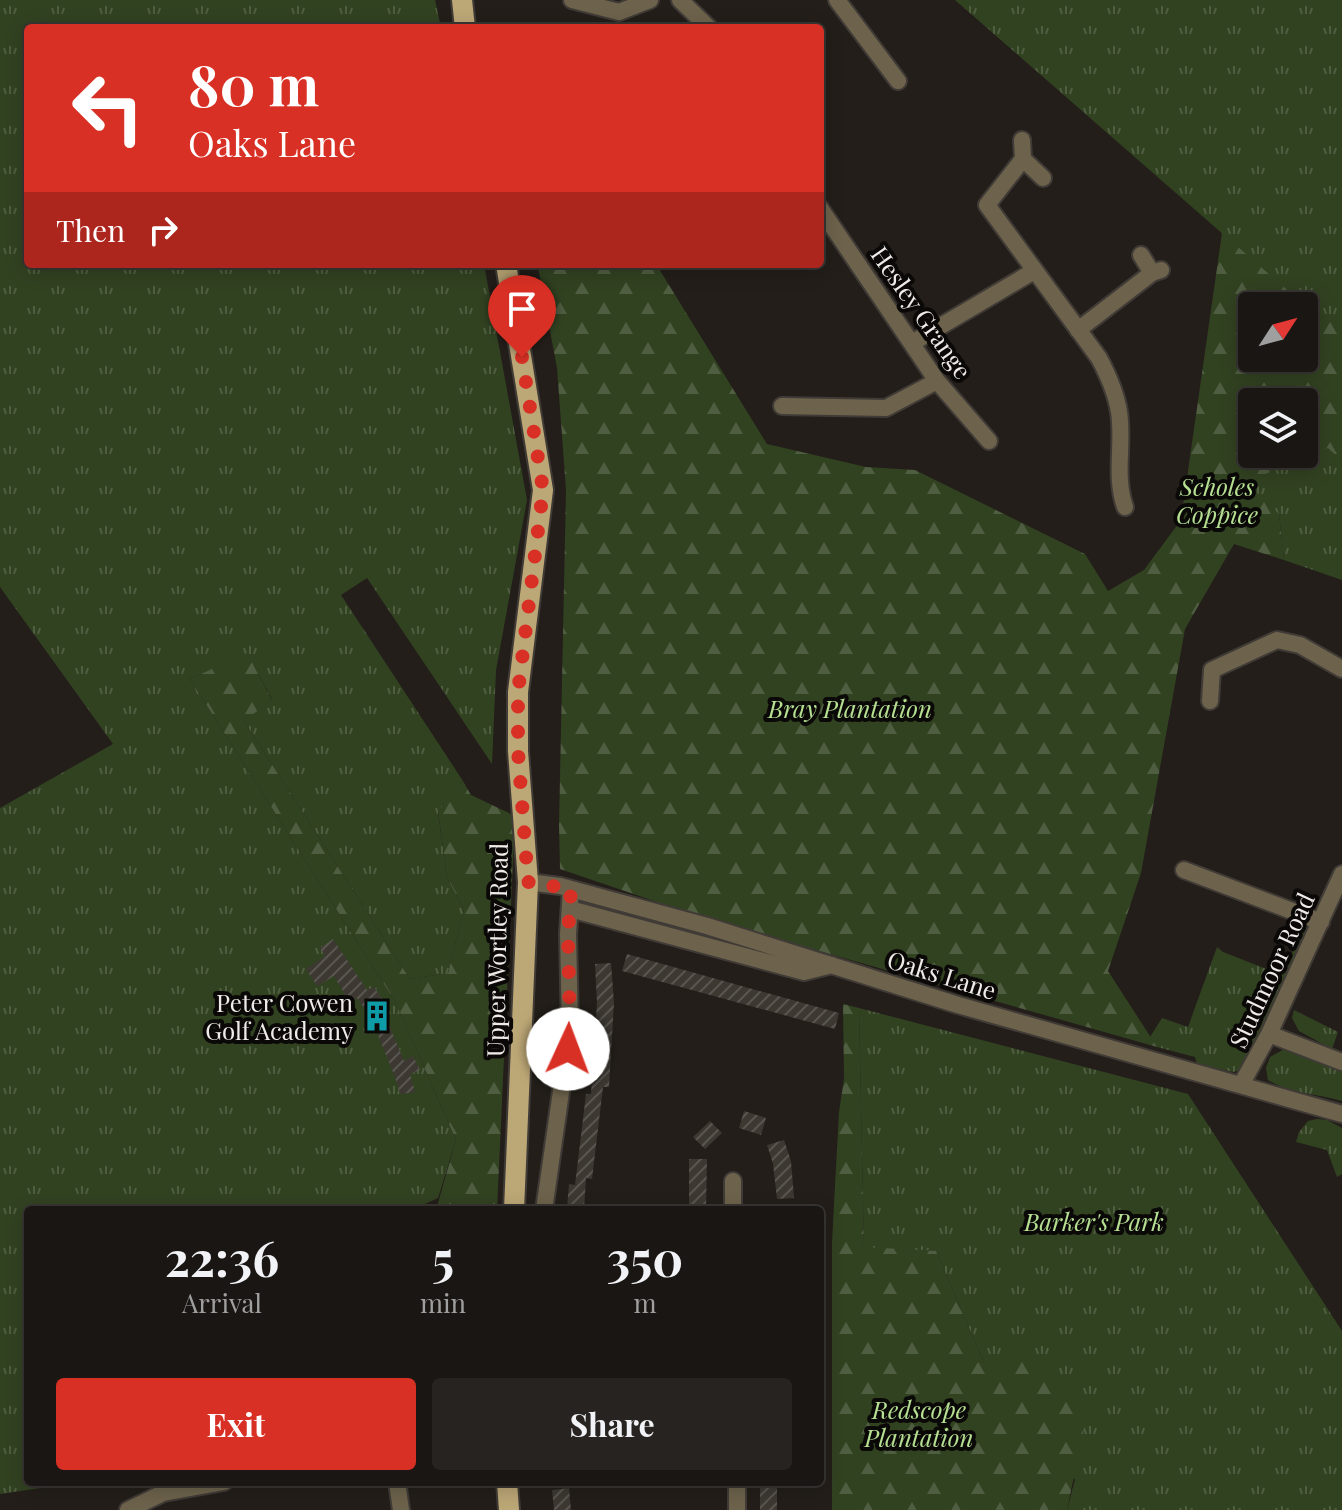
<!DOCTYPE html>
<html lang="en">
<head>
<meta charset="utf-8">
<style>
  body { margin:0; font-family:"Playfair Display",serif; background:#272321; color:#f1f3f6; height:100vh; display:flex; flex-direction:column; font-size:30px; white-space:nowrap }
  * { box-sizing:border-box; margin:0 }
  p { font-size:26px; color:#9f9fa0 }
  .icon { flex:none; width:44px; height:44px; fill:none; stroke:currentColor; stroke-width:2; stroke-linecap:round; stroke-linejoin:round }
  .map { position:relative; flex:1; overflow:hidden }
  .side { position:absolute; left:24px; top:1206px; width:800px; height:280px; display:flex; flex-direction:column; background:#1a1613; border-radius:8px; box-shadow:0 4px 20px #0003,0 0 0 2px #383533 }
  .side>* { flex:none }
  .guide { position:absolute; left:24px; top:24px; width:800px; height:244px; border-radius:8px; box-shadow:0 4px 20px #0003,0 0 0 2px #383533; background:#d93025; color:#fff; overflow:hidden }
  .needle { width:52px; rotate:54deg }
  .fabs { position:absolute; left:1238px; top:292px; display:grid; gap:16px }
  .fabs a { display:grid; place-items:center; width:80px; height:80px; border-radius:8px; background:#1a1613; box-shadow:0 4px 20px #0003,0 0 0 2px #383533; font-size:40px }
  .pin { position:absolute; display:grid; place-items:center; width:68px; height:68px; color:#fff; margin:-82px -34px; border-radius:50% 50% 50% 0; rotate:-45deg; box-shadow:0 0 8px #0007 }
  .pin .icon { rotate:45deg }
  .me { position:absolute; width:88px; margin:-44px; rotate:2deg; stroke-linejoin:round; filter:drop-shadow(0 0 6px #0008) }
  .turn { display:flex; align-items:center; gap:28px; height:168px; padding:0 32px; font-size:36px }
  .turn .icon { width:104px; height:104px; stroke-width:2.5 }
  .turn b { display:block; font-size:56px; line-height:68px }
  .then { display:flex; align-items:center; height:76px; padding:0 32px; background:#0003; gap:16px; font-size:30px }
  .eta { display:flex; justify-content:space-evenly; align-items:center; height:136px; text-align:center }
  .eta b { font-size:48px; font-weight:700; line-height:56px }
  .primary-button { display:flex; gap:16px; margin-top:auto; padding:16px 32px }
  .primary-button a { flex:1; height:92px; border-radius:8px; background:#d93025; color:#fff; font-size:32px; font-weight:700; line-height:92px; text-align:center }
  .primary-button a+a { background:#272321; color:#f1f3f6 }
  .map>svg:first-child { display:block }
</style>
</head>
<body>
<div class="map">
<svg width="1342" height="1510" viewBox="0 0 1342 1510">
  <defs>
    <pattern id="grass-tufts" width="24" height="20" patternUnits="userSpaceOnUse" patternTransform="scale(2)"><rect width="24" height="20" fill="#314221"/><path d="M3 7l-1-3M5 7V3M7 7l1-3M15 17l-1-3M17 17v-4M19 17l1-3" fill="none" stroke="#4f5d41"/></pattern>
    <pattern id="forest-firs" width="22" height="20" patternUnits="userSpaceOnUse" patternTransform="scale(2)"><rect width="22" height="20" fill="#314221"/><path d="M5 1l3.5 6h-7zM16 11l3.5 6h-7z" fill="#4f5d41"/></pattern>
    <pattern id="building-hatch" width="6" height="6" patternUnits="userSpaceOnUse" patternTransform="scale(2)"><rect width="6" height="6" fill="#3d3832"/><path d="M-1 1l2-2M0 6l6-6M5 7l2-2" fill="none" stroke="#595550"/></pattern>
  </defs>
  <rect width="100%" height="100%" fill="#231e19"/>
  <path fill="url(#grass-tufts)" fill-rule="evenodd" d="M0 0H435L441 28H28V264H484L527 500 496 670 492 764 367 578 341 595 463 781 438 812 447 878 464 909 448 973 410 979 244 721 272 699 247 654 190 679 396 1003 456 1140 438 1198 412 1210H28V1482H81L0 1494V808L113 744 0 587Z
    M955 0H1342V459L1333 452 1342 461V580L1284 560 1279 514H1239L1224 235ZM1252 306H1304V358H1252ZM1252 402H1304L1328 447 1258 473 1252 454Z
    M1290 916 1308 923 1311 930 1244 1069 1233 1072 1197 1064 1195 1057 1157 1047 1150 1037 1162 1018 1188 1027 1217 947 1223 952 1279 974C1291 950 1307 944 1290 916Z
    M859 1008 1188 1094 1342 1331V1510H1067L1075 1480 984 1363 936 1251 864 1248Z
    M1294 1010 1338 1032 1332 1049 1299 1031 1292 1018Z
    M1288 1047 1342 1068V1101C1316 1093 1292 1094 1268 1080L1266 1068 1270 1057Z
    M1317 1119 1327 1120 1342 1128V1174L1337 1177 1327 1150 1296 1142 1299 1132 1308 1121Z"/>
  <path fill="url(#forest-firs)" fill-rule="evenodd" d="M1222 233 1318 317 1342 319V461L1328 448 1246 482 1279 514 1284 560 1234 544 1185 629 1141 873 1108 971 1157 1047 707 919 560 869 559 826 566 490 557 368 538 267 544 264H656L767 444 866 467 915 470 1085 554 1108 591 1144 570 1181 520ZM1252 306H1304V358H1252ZM1252 402H1304V454H1252Z
    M247 653 272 700 244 721 410 979 448 973 464 909 447 878 438 811 463 781 471 795 515 816 497 1210H436L456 1140 396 1003 190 679Z
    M843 1004 859 1008 864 1247 936 1251 984 1363 1048 1360 1086 1419 1067 1510H832V1242L839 1112 844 1079Z"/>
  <path fill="url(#building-hatch)" d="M333 939 367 990 374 987 390 1010 384 1013 404 1061 413 1056 420 1070 410 1074 415 1092 400 1094 395 1077 371 1018 357 998 350 1003 334 976 317 986 306 969 325 956 320 948Z
    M627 954 839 1013 835 1029 622 971Z
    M611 963 614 1003 609 1087H603L592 1179 586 1178 584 1209 567 1208 569 1184 575 1185 586 1094H591L597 1003 595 964Z
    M744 1111 766 1118 761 1135 739 1128Z
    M710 1121 722 1133 705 1149 693 1137Z
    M784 1140 791 1161 794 1198 777 1199 773 1164 767 1145Z
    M689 1159H707L706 1210H689Z
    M760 1487H777V1510H760Z
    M569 1488 571 1510H554L552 1490Z"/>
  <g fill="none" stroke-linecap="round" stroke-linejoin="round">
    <g stroke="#403b36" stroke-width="20">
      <path id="minor" d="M572 0 619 12 650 0
        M680 0 709 28
        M837 0 898 81
        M1022 140 1023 159 1043 178
        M1023 159 987 205 1099 358C1108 375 1116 392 1119 412 1124 444 1114 475 1125 507
        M820 208 937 381 989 441
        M1141 255 1152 273 1161 270
        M1078 330 1152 273
        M912 343 1034 271
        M782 406 886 408 937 381
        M1210 701 1212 670 1277 640 1300 645 1342 669
        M1184 870 1321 922
        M528 882 560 886 707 926 958 1005 1342 1114
        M570 909 804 972 832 965
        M1269 1034 1342 1062
        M1241 1085 1269 1034 1342 874
        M733 1181V1210
        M544 1210 570 1029 568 934 571 889
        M397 1482 401 1510
        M737 1482V1510
        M128 1510 163 1493 224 1482"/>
    </g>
    <g stroke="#403b36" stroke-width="24">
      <path id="major" d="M462 0 465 28
        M506 264 543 490 518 692V751L528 882 514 1210
        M507 1482 509 1510"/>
    </g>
    <use href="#minor" stroke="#6d634c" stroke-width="16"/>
    <use href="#major" stroke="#bca776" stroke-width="20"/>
  </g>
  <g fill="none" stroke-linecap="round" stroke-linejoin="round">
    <path stroke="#d93025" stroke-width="14" stroke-dasharray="0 25.2" d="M522 357 543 490 518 692V751L528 882 571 889 568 934 570 1029 568 1049"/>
  </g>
  <defs>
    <g id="building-bare" transform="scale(2.4)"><path d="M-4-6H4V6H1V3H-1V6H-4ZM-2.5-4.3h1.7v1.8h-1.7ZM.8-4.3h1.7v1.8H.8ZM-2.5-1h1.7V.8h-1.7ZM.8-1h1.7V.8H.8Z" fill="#0f9aa8" stroke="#0b0907" stroke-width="2.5" paint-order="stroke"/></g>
  </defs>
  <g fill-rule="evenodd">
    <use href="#building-bare" x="377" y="1016"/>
  </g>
  <g text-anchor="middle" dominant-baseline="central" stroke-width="8" stroke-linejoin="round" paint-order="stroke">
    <g font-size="24" fill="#efebe8" stroke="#0b0907">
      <text transform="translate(922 312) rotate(55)">Hesley Grange</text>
      <text transform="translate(496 950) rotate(-89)">Upper Wortley Road</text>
      <text transform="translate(1271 970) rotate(-65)">Studmoor Road</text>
      <text transform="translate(942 974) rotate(17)">Oaks Lane</text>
    </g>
    <g font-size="24" font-style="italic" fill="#b6e092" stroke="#0b0907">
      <text x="1217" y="486">Scholes<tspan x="1217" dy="28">Coppice</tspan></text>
      <text x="850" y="708">Bray Plantation</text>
      <text x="1094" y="1221">Barker's Park</text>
      <text x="919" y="1409">Redscope<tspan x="919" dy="28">Plantation</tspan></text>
    </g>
    <g font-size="24" fill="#efebe8" stroke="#0b0907" text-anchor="end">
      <text x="353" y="1002">Peter Cowen<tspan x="353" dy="28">Golf Academy</tspan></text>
    </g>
  </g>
</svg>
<div class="fabs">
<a><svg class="needle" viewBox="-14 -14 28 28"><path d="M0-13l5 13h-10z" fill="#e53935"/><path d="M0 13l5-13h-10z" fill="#9f9fa0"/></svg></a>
<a><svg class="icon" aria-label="layers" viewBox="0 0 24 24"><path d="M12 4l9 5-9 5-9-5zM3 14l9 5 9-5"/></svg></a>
</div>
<div class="pin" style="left:522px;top:357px;background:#d93025"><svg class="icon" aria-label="arrive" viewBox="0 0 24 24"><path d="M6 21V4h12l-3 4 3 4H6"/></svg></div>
<svg class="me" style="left:568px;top:1049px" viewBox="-20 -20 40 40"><circle r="19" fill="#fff"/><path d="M0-13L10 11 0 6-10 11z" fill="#d93025"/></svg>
<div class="guide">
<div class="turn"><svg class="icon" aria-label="left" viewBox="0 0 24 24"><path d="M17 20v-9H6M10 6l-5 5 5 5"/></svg><div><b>80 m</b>Oaks Lane</div></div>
<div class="then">Then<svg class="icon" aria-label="right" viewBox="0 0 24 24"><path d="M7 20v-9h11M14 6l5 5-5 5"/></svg></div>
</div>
<section class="side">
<div class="eta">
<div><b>22:36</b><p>Arrival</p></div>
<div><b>5</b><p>min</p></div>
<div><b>350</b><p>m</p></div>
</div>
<div class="primary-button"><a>Exit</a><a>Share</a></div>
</section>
</div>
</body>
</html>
